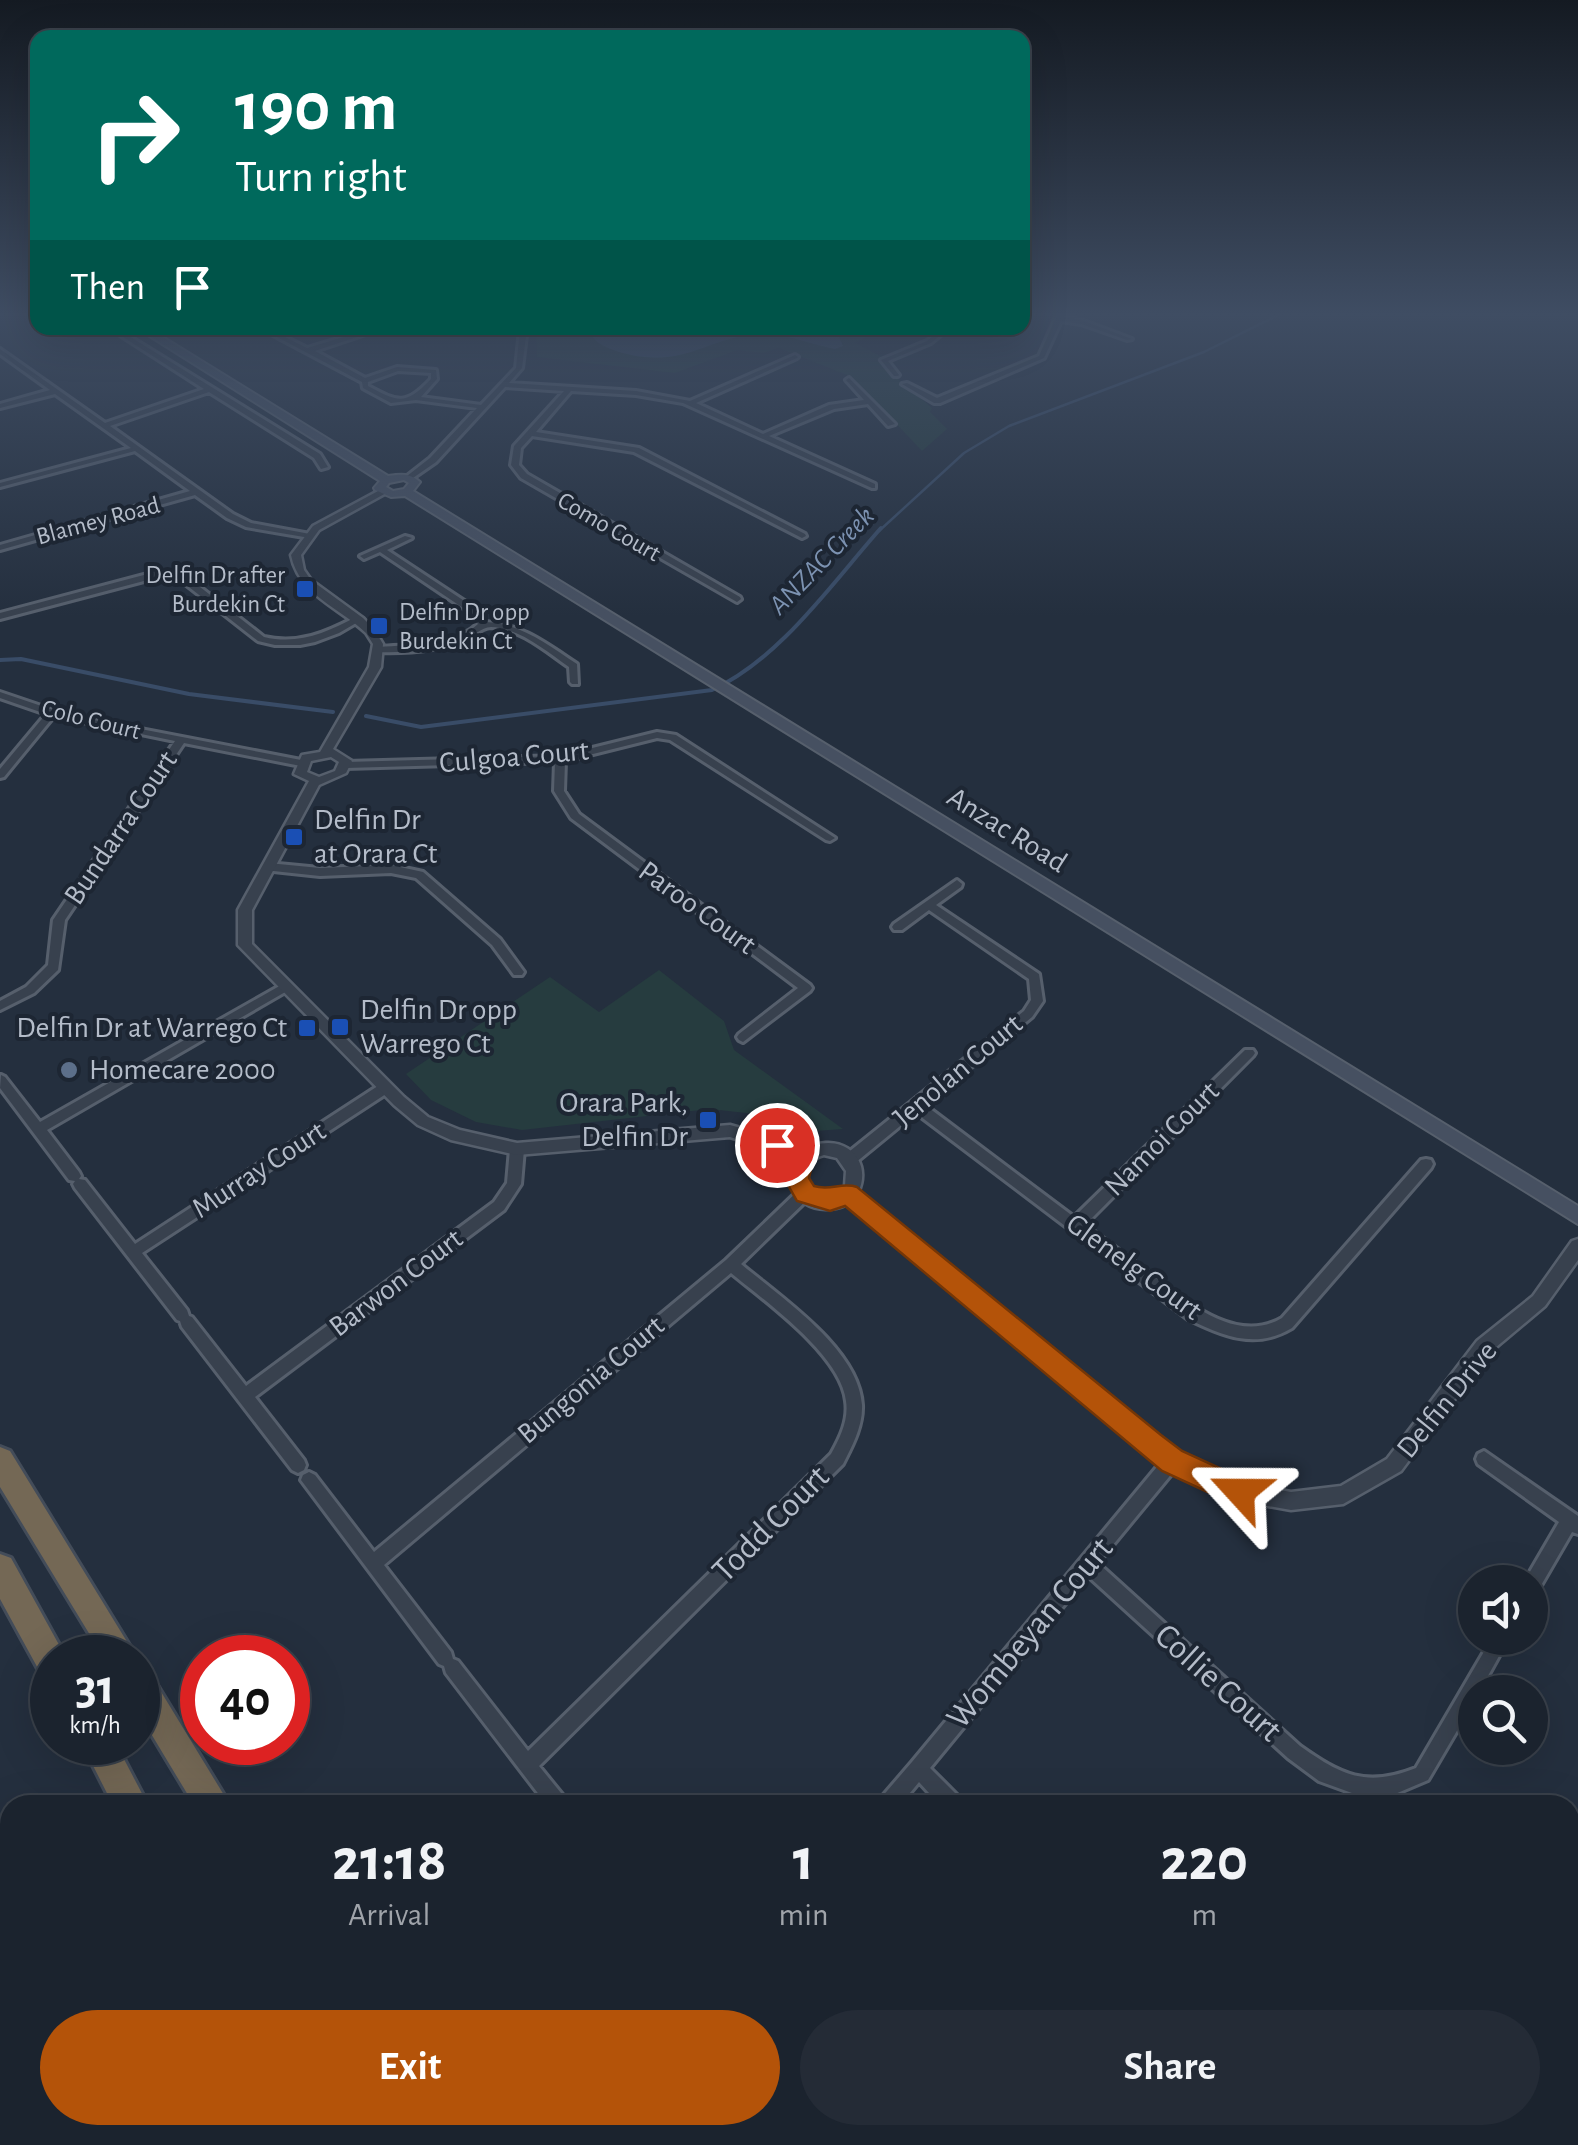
<!DOCTYPE html>
<html lang="en">
<head>
<meta charset="utf-8">
<style>
  body { margin:0; font-family:"Alegreya Sans",sans-serif; background:#242b36; color:#f1f3f6; height:100vh; display:flex; flex-direction:column; font-size:38px; white-space:nowrap }
  * { box-sizing:border-box; margin:0 }
  p { font-size:32px; color:#a0a4aa }
  .icon { flex:none; width:55px; height:55px; fill:none; stroke:currentColor; stroke-width:2; stroke-linecap:round; stroke-linejoin:round }
  .map { position:relative; flex:1; overflow:hidden }
  .sheet { position:absolute; left:0px; top:1795px; width:1580px; height:350px; display:flex; flex-direction:column; background:#1b232e; border-radius:30px 30px 0 0; box-shadow:0 10px 40px #0002,0 0 0 2px #39404a }
  .sheet>* { flex:none }
  .hud { position:absolute; left:30px; top:30px; width:1000px; height:305px; border-radius:20px; box-shadow:0 10px 40px #0002,0 0 0 2px #39404a; background:#00695c; color:#fff; overflow:hidden }
  .tools { position:absolute; left:1458px; top:1565px; display:grid; gap:20px }
  .tools a { display:grid; place-items:center; width:90px; height:90px; border-radius:50%; background:#1b232e; box-shadow:0 10px 40px #0002,0 0 0 2px #39404a; font-size:50px }
  .speed { position:absolute; left:30px; top:1635px; display:flex; gap:20px; font-size:50px; font-weight:700; text-align:center }
  .speed>* { display:grid; place-content:center; width:130px; height:130px; border-radius:50%; background:#1b232e; box-shadow:0 10px 40px #0002,0 0 0 2px #39404a; line-height:1 }
  .speed small { font-size:25px; font-weight:400 }
  .speed .limit { border:15px solid #d22; background:#fff; color:#111 }
  .pin { position:absolute; display:grid; place-items:center; width:85px; height:85px; color:#fff; margin:-42px; border:5px solid #fff; border-radius:50%; box-shadow:0 2px 10px #0007 }
  .me { position:absolute; width:110px; margin:-55px; rotate:294deg; stroke-linejoin:round; filter:drop-shadow(0 0 8px #0008) }
  .turn { display:flex; align-items:center; gap:35px; height:210px; padding:0 40px; font-size:45px }
  .turn .icon { width:130px; height:130px; stroke-width:2.5 }
  .turn b { display:block; font-size:70px; line-height:85px }
  .then { display:flex; align-items:center; height:95px; padding:0 40px; background:#0003; gap:20px; font-size:38px }
  .eta { display:flex; justify-content:space-evenly; align-items:center; height:170px; text-align:center }
  .eta b { font-size:60px; font-weight:700; line-height:70px }
  .cta { display:flex; gap:20px; margin-top:auto; padding:20px 40px }
  .cta a { flex:1; height:115px; border-radius:60px; background:#b45309; color:#fff; font-size:40px; font-weight:700; line-height:115px; text-align:center }
  .cta a+a { background:#242b36; color:#f1f3f6 }
  .map>svg:first-child { display:block }
</style>
</head>
<body>
<div class="map">
<svg width="1578" height="2145" viewBox="0 0 1578 2145">
  <rect width="100%" height="100%" fill="#242f3e"/>
  <path fill="#263c3f" d="M536 328H883L855 343 882 357 885 368 932 408 930 412 947 429 922 451 852 377 779 348 763 353 737 350 675 373 537 357Z
    M659 970 724 1021 734 1050 843 1129 802 1132 764 1115 710 1109 522 1130 476 1122 431 1100 406 1074 550 977 599 1012Z"/>
  <path fill="#394c67" d="M589 328H850L838 335 843 346 835 349C809 344 786 333 759 334 705 337 683 372 616 351 603 346 592 342 589 328Z"/>
  <g fill="none" stroke-linecap="round" stroke-linejoin="round">
    <path stroke="#394c67" stroke-width="2.5" d="M879 531 964 453 1009 426 1204 352 1278 315"/>
    <path stroke="#394c67" stroke-width="4" d="M0 660 21 659 189 694 333 712
      M366 716 421 727 712 690C780 659 832 583 881 528"/>
    <g stroke="#565f6c" stroke-width="6">
      <path id="minor" d="M1057 315 1084 321 1132 339 1127 340 1081 324 1061 321 1044 358 940 403H934L902 384 907 383 937 398 1039 356Z
        M109 328H116L320 454 328 467 321 469 314 458 209 392 110 426 233 514 251 523 310 534V538L246 527 227 518 195 495 0 550V545L190 491 135 451 0 487V483L131 448 55 394 0 408V404L50 390 0 354V349L105 423 204 389Z
        M260 328H267L307 348 374 328H382L381 329 315 351 365 378 397 367 436 370 437 379 421 397 481 405 516 368 520 330H498L495 328H527L522 368 509 383 636 391 690 401 795 355 798 357 797 358 696 403 763 434 829 405 864 400 846 380 849 378 895 424 888 426 868 404 834 409 769 436 875 484V488H872L683 403 636 395 571 391 536 432 639 448 805 534 806 536 802 538 634 452 532 436 521 448 519 465 527 474 740 597 741 599 737 602 521 478 511 465 514 446 564 391 505 387 436 462 410 480H407V476L430 458 477 408 416 400 391 403 363 388 362 382ZM398 371 431 373V379C406 405 399 403 368 386V382Z
        M943 328H949L931 343 888 361 899 375 898 376H894L881 360 927 341Z
        M405 536 412 538 387 550 475 608 486 622C522 624 548 645 577 664L578 684H572L570 682 569 667C547 652 520 628 491 627 481 627 473 637 463 641 438 651 403 653 376 652L374 650 379 647C412 644 452 648 478 624L469 612 380 552 364 559 360 556Z
        M159 571 186 576 264 637C298 645 326 633 356 617L363 619 339 633 315 642 300 645H275L258 641 180 580 159 577 0 619V613Z
        M0 692 68 715 301 760 306 763 301 766 184 743 65 920 58 970 34 993 0 1010V1001L26 987 48 965 53 920 175 741 54 716 4 777 0 778V769L46 714 0 698Z
        M657 732 676 735 835 838 830 841 826 840 670 740 657 738 565 761 564 791 579 814 810 985 812 988 810 991 743 1042 739 1040 737 1037 739 1034 798 988 571 818 554 791 555 762 346 768 341 765 346 762 560 756Z
        M268 863 320 868 391 865 423 872 500 939 524 972 522 975H514L492 945 416 878 391 873 320 876 264 870 263 867Z
        M957 880 962 884 961 887 936 905 1039 974 1043 1001 1032 1017 925 1105 1074 1217 1245 1050H1253L1255 1053 1253 1056 1085 1225C1106 1240 1127 1256 1148 1272 1184 1299 1235 1346 1282 1318L1421 1160 1426 1159 1431 1160 1433 1164 1431 1168 1292 1328C1255 1350 1224 1336 1188 1319L916 1113 855 1163 850 1164 845 1163 843 1159 845 1155 1024 1011 1031 1000 1029 979 929 910 902 930H894L892 927 894 924Z
        M283 984 289 988 287 991 47 1130 79 1172 81 1176 79 1179 85 1180 135 1244 381 1084H389L391 1088 389 1092 142 1253 187 1310 189 1316 192 1317 246 1386 494 1202 507 1183 510 1149 512 1145 517 1144 522 1145 524 1149 521 1184 504 1210 255 1397 304 1460 306 1465 304 1470 298 1473 292 1470 182 1327 180 1321 177 1320 75 1188 73 1184 75 1181 69 1180 0 1088 1 1075 5 1077 40 1122Z
        M805 1187 810 1189 812 1193 810 1197 741 1264C780 1297 859 1349 862 1405 863 1426 852 1446 843 1464L539 1766 565 1798 567 1805H547L446 1673 444 1666 439 1664 301 1480 303 1475 309 1472 315 1475 374 1552 726 1260 800 1189ZM731 1273C765 1301 841 1355 846 1401 849 1420 840 1438 831 1454L528 1751 458 1661 453 1659 451 1652 384 1565Z
        M1484 1451 1578 1516V1534L1572 1532 1536 1594 1530 1596V1582H1524L1559 1522 1478 1464 1476 1459 1478 1454Z
        M1172 1453 1178 1456 1180 1461 1178 1466 1098 1563 1300 1746C1341 1775 1366 1788 1416 1768L1492 1638H1509L1479 1692H1475V1700L1428 1780 1395 1794 1371 1795 1374 1805H1356L1352 1793 1319 1781 1288 1758 1088 1576 930 1768 960 1798 962 1805H940L919 1782 900 1805H879L881 1798 912 1762 1166 1456Z
        M802 2135H826L832 2145H808Z
        M1209 2135H1232L1227 2145H1205Z"/>
    </g>
    <g stroke="#565f6c" stroke-width="5">
      <path id="tertiary" d="M380 490 388 492 319 530 301 555 304 570 311 580 363 618 374 629 383 644 381 667 333 749 352 761 346 773 319 785 252 910V944L404 1097 428 1117 460 1130 517 1143 730 1125 783 1140 801 1153C832 1128 876 1153 858 1193L1179 1455 1241 1483 1291 1492 1341 1486 1387 1459 1477 1341 1533 1296 1572 1241 1578 1239V1260L1545 1306 1489 1353 1401 1471 1343 1504 1291 1510 1240 1501 1165 1467 848 1204C818 1218 783 1202 794 1165L772 1150 730 1137 517 1155 451 1140 418 1125 394 1105 238 945V910L309 781 294 774 302 755 320 752 369 667 373 644 366 633C339 607 299 595 291 555L313 526ZM331 757 339 762 335 771 319 777 307 772 311 761ZM824 1155 837 1158 846 1171 845 1186 832 1196 817 1194 808 1181C806 1168 811 1158 824 1155Z"/>
    </g>
    <g stroke="#565f6c" stroke-width="4">
      <path id="secondary" d="M137 328H148L388 476C401 474 410 473 420 482L413 491 1578 1206V1224L405 496 391 497 375 490 374 488 380 481ZM404 480 409 483 404 489 393 491 386 487 389 483Z"/>
    </g>
    <g stroke="#434c59" stroke-width="6">
      <path id="motorway" d="M0 1447 10 1451 137 1658H104L0 1487Z
        M0 1554 11 1558 63 1652 65 1658H52V1678L41 1674 0 1599Z
        M138 1667 149 1672 230 1805H194L138 1712Z
        M81 1742H115L148 1805H113Z
        M302 2135H342L346 2145H306Z
        M399 2135H440L444 2145H403Z"/>
    </g>
    <use href="#minor" fill="#38414e" fill-rule="evenodd"/>
    <use href="#tertiary" fill="#38414e" fill-rule="evenodd"/>
    <use href="#secondary" fill="#465061" fill-rule="evenodd"/>
    <use href="#motorway" fill="#746855" fill-rule="evenodd"/>
  </g>
  <linearGradient id="sky" x2="0" y2="1"><stop stop-color="#141a22"/><stop offset="0.51" stop-color="#3f4d63"/><stop offset="1" stop-color="#3f4d63" stop-opacity="0"/></linearGradient>
  <rect width="1578" height="616" fill="url(#sky)"/>
  <path fill="#b45309" stroke="#753606" stroke-width="2.5" d="M777 1136 809 1154 813 1161 809 1178 814 1186C830 1191 842 1182 857 1187L1161 1435 1182 1451 1250 1482 1254 1492 1250 1502 1240 1507 1162 1471 845 1206 830 1211 797 1201 784 1178 788 1165 765 1145Z"/>
  <g fill="#1a4fb4" stroke="#1d2633" stroke-width="4">
    <rect x="295" y="579" width="20" height="20" rx="5"/>
    <rect x="369" y="616" width="20" height="20" rx="5"/>
    <rect x="284" y="827" width="20" height="20" rx="5"/>
    <rect x="330" y="1017" width="20" height="20" rx="5"/>
    <rect x="297" y="1018" width="20" height="20" rx="5"/>
    <rect x="698" y="1110" width="20" height="20" rx="5"/>
  </g>
  <circle fill="#5c6f8a" stroke="#1d2633" stroke-width="4" cx="69" cy="1070" r="10"/>
  <g text-anchor="middle" dominant-baseline="central" stroke-width="8" stroke-linejoin="round" paint-order="stroke">
    <g font-size="25" fill="#b4bcc9" stroke="#1d2633">
      <text transform="translate(98 521) rotate(-15)">Blamey Road</text>
      <text transform="translate(609 527) rotate(30)">Como Court</text>
      <text transform="translate(91 720) rotate(14)">Colo Court</text>
    </g>
    <g font-size="25" fill="#b4bcc9" stroke="#1d2633" text-anchor="end">
      <text x="285" y="575">Delfin Dr after<tspan x="285" dy="29">Burdekin Ct</tspan></text>
      <text x="399" y="612" text-anchor="start">Delfin Dr opp<tspan x="399" dy="29">Burdekin Ct</tspan></text>
    </g>
    <g font-size="28" font-style="italic" fill="#7c92b1" stroke="#1d2633">
      <text transform="translate(822 561) rotate(-46)">ANZAC Creek</text>
    </g>
    <g font-size="30" fill="#b4bcc9" stroke="#1d2633">
      <text transform="translate(514 757) rotate(-5)">Culgoa Court</text>
      <text transform="translate(121 828) rotate(-56)">Bundarra Court</text>
      <text transform="translate(1007 830) rotate(32)">Anzac Road</text>
      <text transform="translate(697 908) rotate(36)">Paroo Court</text>
      <text transform="translate(958 1071) rotate(-40)">Jenolan Court</text>
      <text transform="translate(1162 1139) rotate(-45)">Namoi Court</text>
      <text transform="translate(259 1170) rotate(-33)">Murray Court</text>
      <text transform="translate(1134 1267) rotate(36)">Glenelg Court</text>
      <text transform="translate(396 1283) rotate(-37)">Barwon Court</text>
      <text transform="translate(591 1380) rotate(-40)">Bungonia Court</text>
      <text transform="translate(1447 1400) rotate(-51)">Delfin Drive</text>
    </g>
    <g font-size="30" fill="#b4bcc9" stroke="#1d2633" text-anchor="start">
      <text x="314" y="820">Delfin Dr<tspan x="314" dy="34">at Orara Ct</tspan></text>
      <text x="360" y="1010">Delfin Dr opp<tspan x="360" dy="34">Warrego Ct</tspan></text>
      <text x="287" y="1028" text-anchor="end">Delfin Dr at Warrego Ct</text>
      <text x="89" y="1070">Homecare 2000</text>
      <text x="688" y="1103" text-anchor="end">Orara Park,<tspan x="688" dy="34">Delfin Dr</tspan></text>
    </g>
    <g font-size="35" fill="#b4bcc9" stroke="#1d2633">
      <text transform="translate(771 1524) rotate(-45)">Todd Court</text>
      <text transform="translate(1030 1633) rotate(-50)">Wombeyan Court</text>
      <text transform="translate(1218 1683) rotate(42)">Collie Court</text>
    </g>
  </g>
</svg>
<div class="tools">
<a><svg class="icon" aria-label="sound" viewBox="0 0 24 24"><path d="M4 9h4l5-4v14l-5-4H4zM17 9q2 3 0 6"/></svg></a>
<a><svg class="icon" aria-label="search" viewBox="0 0 24 24"><circle cx="10" cy="10" r="6"/><path d="M15 15l6 6"/></svg></a>
</div>
<div class="speed"><div>31<small>km/h</small></div><div class="limit">40</div></div>
<div class="pin" style="left:777px;top:1145px;background:#d93025"><svg class="icon" aria-label="arrive" viewBox="0 0 24 24"><path d="M6 21V4h12l-3 4 3 4H6"/></svg></div>
<svg class="me" style="left:1240px;top:1492px" viewBox="-20 -20 40 40"><path d="M0-17L14 15 0 8-14 15z" fill="#b45309" stroke="#fff" stroke-width="4"/></svg>
<div class="hud">
<div class="turn"><svg class="icon" aria-label="right" viewBox="0 0 24 24"><path d="M7 20v-9h11M14 6l5 5-5 5"/></svg><div><b>190 m</b>Turn right</div></div>
<div class="then">Then<svg class="icon" aria-label="arrive" viewBox="0 0 24 24"><path d="M6 21V4h12l-3 4 3 4H6"/></svg></div>
</div>
<section class="sheet">
<div class="eta">
<div><b>21:18</b><p>Arrival</p></div>
<div><b>1</b><p>min</p></div>
<div><b>220</b><p>m</p></div>
</div>
<div class="cta"><a>Exit</a><a>Share</a></div>
</section>
</div>
</body>
</html>
